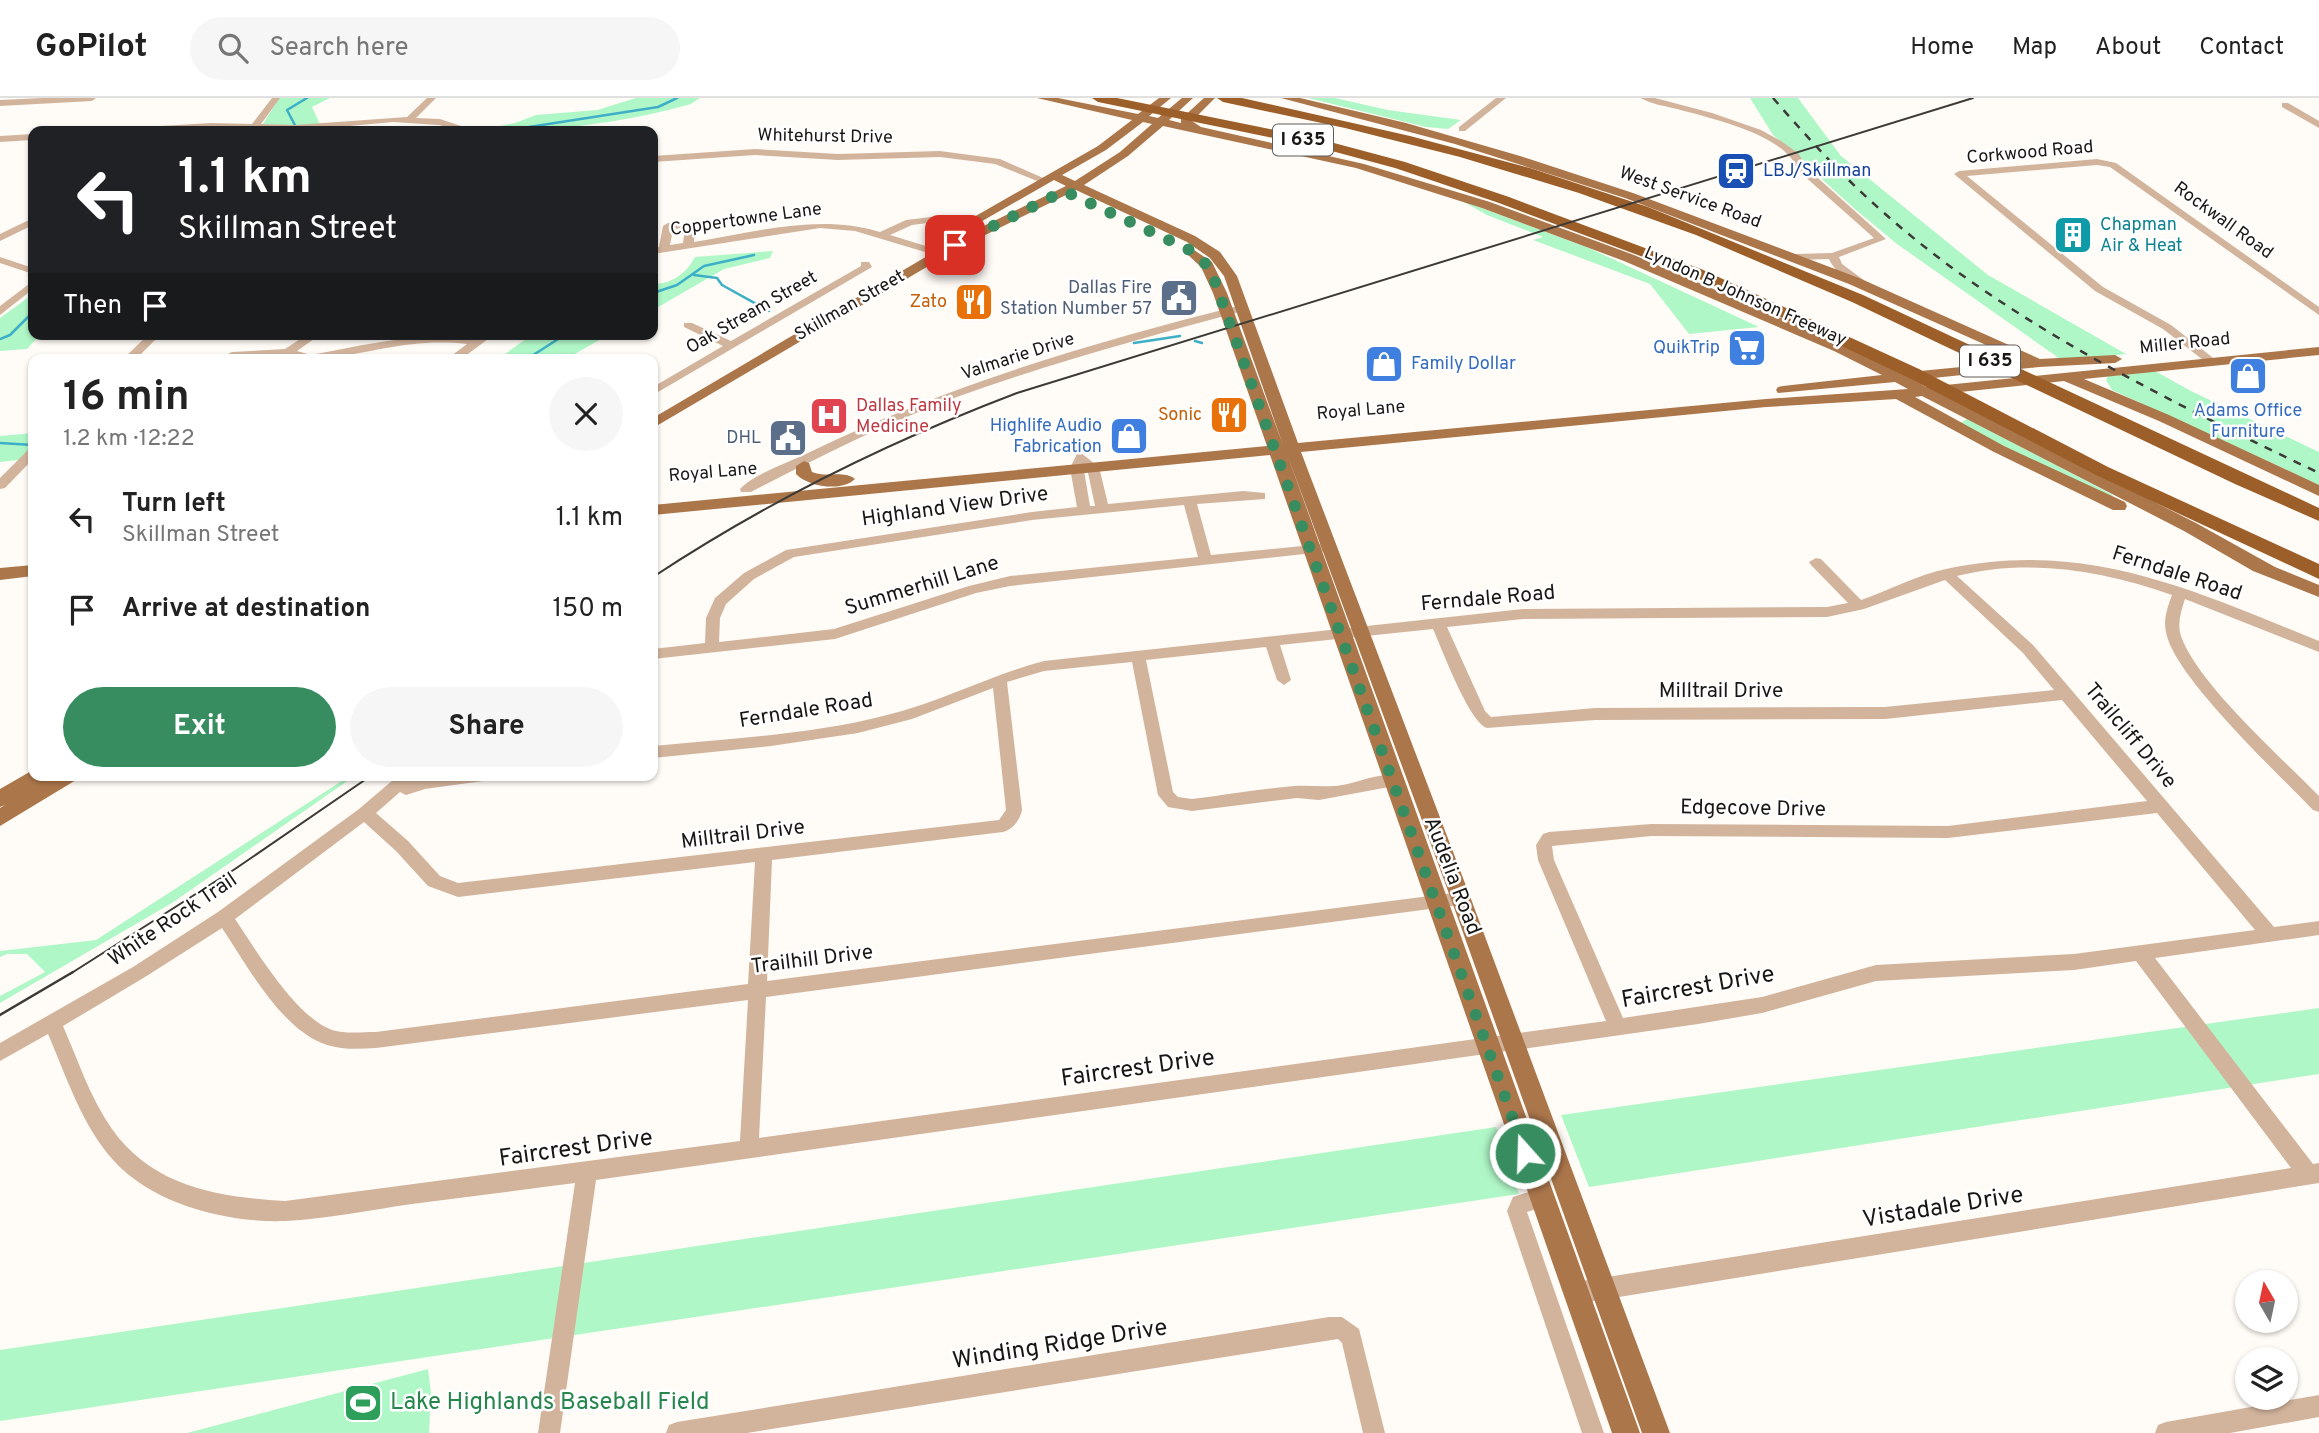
<!DOCTYPE html>
<html lang="en">
<head>
<meta charset="utf-8">
<style>
  body { margin:0; font-family:Overpass,sans-serif; background:#f6f6f6; color:#222; height:100vh; display:flex; flex-direction:column; font-size:26px; white-space:nowrap }
  * { box-sizing:border-box; margin:0 }
  p { font-size:23px; color:#767676 }
  .icon { flex:none; width:38px; height:38px; fill:none; stroke:currentColor; stroke-width:2; stroke-linecap:round; stroke-linejoin:round }
  .map { position:relative; flex:1; overflow:hidden }
  .side { position:absolute; left:28px; top:256px; width:630px; height:427px; display:flex; flex-direction:column; background:#fff; border-radius:14px; box-shadow:0 2px 5px #0004 }
  .side>* { flex:none }
  .hud { position:absolute; left:28px; top:28px; width:630px; height:214px; border-radius:14px; box-shadow:0 2px 5px #0004; background:#202124; color:#fff; overflow:hidden }
  .needle { width:46px; rotate:351deg }
  .tools { position:absolute; left:2235px; top:1172px; display:grid; gap:14px }
  .tools a { display:grid; place-items:center; width:63px; height:63px; border-radius:50%; background:#fff; box-shadow:0 2px 5px #0004; font-size:35px }
  .pin { position:absolute; display:grid; place-items:center; width:60px; height:60px; color:#fff; margin:-30px; border-radius:14px; box-shadow:0 4px 10px #0006 }
  .me { position:absolute; width:77px; margin:-38px; rotate:340deg; stroke-linejoin:round; filter:drop-shadow(0 0 5px #0008) }
  .turn { display:flex; align-items:center; gap:24px; height:147px; padding:0 35px; font-size:32px }
  .turn .icon { width:91px; height:91px; stroke-width:2.5 }
  .turn b { display:block; font-size:49px; line-height:60px }
  .then { display:flex; align-items:center; height:66px; padding:0 35px; background:#0003; gap:14px; font-size:26px }
  .round { display:grid; place-items:center; flex:none; width:74px; height:74px; border-radius:37px; background:#f6f6f6 }
  .head { display:flex; align-items:center; justify-content:space-between; height:119px; padding:0 35px }
  h1 { font-size:42px; font-weight:700; line-height:52px }
  .cta { display:flex; gap:14px; margin-top:auto; padding:14px 35px }
  .cta a { flex:1; height:80px; border-radius:42px; background:#388d60; color:#fff; font-size:28px; font-weight:700; line-height:80px; text-align:center }
  .cta a+a { background:#f6f6f6; color:#222 }
  ul { padding:0; list-style:none }
  li { display:flex; align-items:center; gap:21px; height:91px; padding:0 35px }
  li div { flex:1 }
  li b { display:block; font-size:26px }
  li em { font-style:normal }
  header { display:flex; align-items:center; gap:42px; box-sizing:border-box; height:98px; padding:0 35px; background:#fff; border-bottom:2px solid #e0e0e0 }
  header strong { font-size:33px }
  nav { display:flex; gap:38px; margin-inline-start:auto; font-size:24px }
  .search { width:490px; height:63px; background:#f6f6f6; display:flex; align-items:center; gap:18px; box-sizing:border-box; padding:0 24px; border-radius:38px; color:#767676; font-size:26px }
  .map>svg:first-child { display:block }
</style>
</head>
<body>
<header>
<strong>GoPilot</strong>
<div class="search"><svg class="icon" aria-label="search" viewBox="0 0 24 24"><circle cx="10" cy="10" r="6"/><path d="M15 15l6 6"/></svg>Search here</div>
<nav><a>Home</a><a>Map</a><a>About</a><a>Contact</a></nav>
</header>
<div class="map">
<svg width="2319" height="1335" viewBox="0 0 2319 1335">
  <rect width="100%" height="100%" fill="#fffbf6"/>
  <path fill="#b0f7c7" d="M279 0H330L312 9 323 33H287L283 27 263 26Z
    M636 0H700L691 6C615 27 553 33 474 33L515 25 536 17 597 12Z
    M1308 0H1335L1388 12 1461 22 1448 31 1426 29Z
    M1750 0H1798L1841 58 1988 177 2126 256 2063 263 1897 146 1856 112 1773 37Z
    M1460 102 1589 150 1759 229 1689 236 1650 186 1533 142 1543 139 1487 117Z
    M773 153 770 160 724 171 653 212V186C671 186 686 176 695 159Z
    M33 196V236H41L27 251 0 253V220Z
    M533 236H610L566 261H498Z
    M2155 273 2191 293 2319 354V389L2287 372 2112 292 2106 282 2108 278Z
    M1967 321 2113 397 2109 400 1959 326Z
    M33 335V348L19 362 0 364V338Z
    M351 677H356L172 805 0 905V898L45 874 27 856H7L0 859V853L96 842Z
    M2319 910V976L1589 1089 1561 1017Z
    M1496 1029 1519 1096 0 1323V1252Z
    M428 1271 431 1295 429 1335H187Z"/>
  <g fill="none" stroke-linecap="round" stroke-linejoin="round">
    <path stroke="#3dafc7" stroke-width="2.5" d="M298 33 287 12 307 0
      M503 33 658 9 677 0
      M694 177 717 180 722 187 769 213
      M653 195 677 187 704 168 754 157
      M0 241 10 237 33 214
      M1195 243 1202 245
      M1134 245 1180 238
      M527 261 566 236
      M0 345 33 347"/>
    <path fill="#d2b49d" fill-rule="evenodd" d="M43 0H96L92 3 0 8V2Z
      M272 0H280L261 26 295 27 407 19 427 0H436L416 20 440 21 476 33H462L439 27 393 24 295 33 211 31 123 33 128 30 211 25 252 26Z
      M1496 0H1506L1465 33H1459V29Z
      M1641 0H1655L1712 15 1761 32 1781 43 1798 55 1809 72 1886 141 1839 159 1842 166 1865 183V187C1852 188 1834 173 1829 161L1796 162 1791 159 1796 156 1832 155 1874 140 1793 68 1794 64C1774 34 1710 20 1677 11 1665 8 1650 6 1641 0Z
      M2282 5H2288L2319 23V30L2282 9Z
      M33 36V42L0 44V38Z
      M755 51 838 56 940 53 1000 61 1050 83 1042 85 995 66 940 59 838 62 755 57 653 64V58Z
      M2097 61 2116 65 2319 209V217L2110 69 2097 67 1967 78 2103 189 2171 227 2217 263 2207 265 2163 231 2095 193 1954 76 1959 73Z
      M931 119 936 122 935 124 912 127 890 137 929 149 930 151 925 154 855 133 820 130 653 156V150L659 149 663 128 668 125 695 124 694 144C756 134 819 115 880 134L906 122ZM685 130 683 145 670 147 673 131Z
      M33 120V127L0 143V136Z
      M0 159 33 170V176L0 165Z
      M861 164H869L872 169 653 297V289L723 248 684 229V225H692L731 243 861 168Z
      M33 183V191L0 217V208Z
      M1242 207 1247 210 1246 212C1148 239 1050 265 954 300 884 326 817 360 751 394H741L740 391C754 376 790 364 810 354 948 287 1094 244 1242 207Z
      M149 236H161L136 261H123Z
      M308 236H321L297 253 311 257C367 246 419 234 476 240L482 236H495L461 261H447L467 246C413 240 378 254 326 260 312 262 296 256 283 260L278 258 232 260 226 257 232 254 285 251Z
      M33 350V361L5 390 0 391V380L29 351Z
      M1081 355 1099 369 1108 406 1243 393 1265 395V401L1197 406 1211 457 1322 446 1329 450 1322 454 1010 488 976 495 835 541 653 561V551L705 545 706 520 715 500 744 475 786 452 1032 414 1077 409 1070 370 1077 356ZM1083 367 1087 370 1095 408H1090ZM1184 407 1198 459 1010 478 969 488 834 531 719 544 720 520 726 506 754 481 794 459 1032 422Z
      M1816 460 1821 461 1861 502C1888 493 1919 476 1946 471 2086 441 2192 492 2319 543V554L2185 501C2181 513 2177 526 2181 538 2197 585 2282 660 2319 698V714L2313 712C2279 676 2174 579 2166 534 2163 521 2168 508 2172 497 2103 473 2029 460 1957 478L2033 547 2274 829 2319 823V837L2155 860 2313 1066 2319 1065V1085L1576 1206 1568 1203 1565 1195 1568 1187 1576 1184 2291 1070 2136 863 2074 872 1876 883 1762 915 1698 926 596 1082 560 1335H538L575 1085C521 1092 466 1099 412 1106 370 1112 327 1121 285 1123 228 1125 154 1107 114 1063 82 1028 67 980 48 936L0 963V945L133 869 218 814 359 711 393 682 403 677H491L483 683 425 691 406 697 400 694 376 715 408 743 440 778 458 785 999 722 1006 712 993 590 912 621 858 635 771 648 653 660V648C731 640 811 637 887 617 941 604 990 577 1044 563L1523 511 1827 509 1848 505 1811 467 1809 464ZM1945 482 2023 555 2054 592 1885 609 1595 610 1491 619 1485 613 1447 529 1523 521 1827 519 1864 511ZM1433 531C1442 551 1469 624 1487 630L1595 622 1885 621 2062 602 2147 703 1948 728 1651 726 1549 734 1543 736 1536 747 1538 762 1606 923 759 1040 766 899 1467 806 1470 801 1467 796 1461 794 767 883 772 762 1003 734C1013 731 1020 722 1022 712L1007 584 1044 573 1132 564 1158 697 1168 709 1192 713 1297 700 1319 702 1400 687 1402 683 1400 679C1380 673 1361 684 1342 687 1326 690 1310 687 1294 688 1260 691 1226 697 1192 701L1178 699 1173 694 1146 562 1266 549 1277 582 1284 587 1291 582 1280 547ZM2157 715 2255 832 2074 856 1876 867 1762 899 1623 920 1554 762 1552 748 1651 738 1948 740ZM364 724 396 753 428 788 458 799 755 764 748 886 376 934C362 934 345 936 332 932 296 919 256 852 235 821ZM222 830C247 867 281 932 327 947 343 952 360 951 376 950L748 902 740 1043 285 1103C218 1099 153 1089 112 1031 90 1000 78 962 63 928L145 879Z
      M1541 1090 1548 1093 1551 1100 1548 1107 1527 1114 1604 1335H1582L1507 1113 1513 1099Z
      M1329 1219H1342L1359 1231 1385 1335H1363L1342 1245 1338 1241 747 1335H666L669 1327 677 1324Z
      M2319 1297V1319L2230 1335H2155L2158 1327 2166 1324Z"/>
    <path fill="#ac764b" fill-rule="evenodd" d="M1037 0H1058L1138 16 1159 0H1171L1149 18 1158 20 1182 0H1193L1169 22 1181 25V21L1204 0H1215L1192 23 1201 29 1364 66 1490 104 1634 157 1844 247 1900 275 2022 263 1849 186 1625 100 1455 46 1281 0H1300L1406 25 1520 58 1633 95 1859 180 2040 261 2115 257 2122 261 2115 265 2039 269 1914 282 1926 289 2319 249V257L2084 281 2169 317 2319 387V398L2159 323 2064 283 1941 296 2196 425 2275 469 2319 487V499L2253 473 2184 433 1922 298 1915 299 2004 348 2125 404 2127 408 2125 412H2113L1994 354 1896 301 1766 309 1301 354 1471 801 1670 1335H1642L1451 801 1287 356 1640 1335H1612L1270 357 653 417V407L1267 348 1213 195 1201 169 1185 154 1191 150 1212 164 1227 195 1283 347 1224 178 1210 160 1187 144 1076 92 959 150 653 330V320L951 144 1066 88 1054 82 949 142H941L939 139 1098 48 1132 22ZM1143 24 1152 26 1120 54 1075 83 1062 77 1106 52ZM1163 28 1356 70 1482 110 1624 163 1834 253 1882 277 1783 288 1778 289 1776 292 1778 295 1895 284 1908 291 1766 301 1298 345 1237 178 1220 154 1195 138 1084 87 1128 58Z
      M804 363 809 365 812 374C826 380 844 372 855 381 842 394 808 389 796 376V368Z
      M33 467V478L0 482V470Z
      M33 672V677H50L48 681 53 677H79L76 682 0 728V710L5 707 0 709V691Z"/>
    <path fill="#9d5f29" fill-rule="evenodd" d="M1092 0H1117L1319 41 1405 64 1509 99 1701 171 1919 271 2108 369 2319 466V481L2096 377 1907 279 1691 177 1499 105 1395 70 1317 49 1098 4Z
      M1217 0H1242L1410 38 1530 70 1648 109 1863 197 2319 410V423L2235 386 1852 204 1696 137 1579 95 1460 59 1345 30 1223 4Z"/>
    <path stroke="#3c3a37" stroke-width="2" d="M653 479C768 403 888 344 1017 295L1973 0
      M70 876 235 771 372 677"/>
    <path stroke="#3c3a37" stroke-width="2.5" d="M0 917 73 874"/>
    <path stroke="#3c3a37" stroke-width="2.5" stroke-dasharray="8 8" stroke-linecap="butt" d="M1773 0C1808 40 1843 79 1883 114 2006 224 2171 304 2319 375"/>
  </g>
  <g fill="none" stroke-linecap="round" stroke-linejoin="round">
    <path stroke="#388d60" stroke-width="12" stroke-dasharray="0 21.6" d="M955 147 1064 93 1188 151 1207 167 1213 178 1525 1055"/>
  </g>
  <defs>
    <g id="station-square" transform="scale(2.0125)"><rect x="-9" y="-9" width="18" height="18" rx="4" fill="#1a4fb4" stroke="#fff"/><path d="M-3-6H3Q5-6 5-4V2Q5 4 3 4L4.5 6H3L1.5 4h-3L-3 6H-4.5L-3 4Q-5 4-5 2V-4Q-5-6-3-6ZM-3.5-4v3h7v-3ZM-3.5 1v1.5H-2V1ZM2 1v1.5H3.5V1Z" fill="#fff"/></g>
    <g id="building-square" transform="scale(2.0125)"><rect x="-9" y="-9" width="18" height="18" rx="4" fill="#0f9aa8" stroke="#fff"/><path d="M-4-6H4V6H1V3H-1V6H-4ZM-2.5-4.3h1.7v1.8h-1.7ZM.8-4.3h1.7v1.8H.8ZM-2.5-1h1.7V.8h-1.7ZM.8-1h1.7V.8H.8Z" fill="#fff"/></g>
    <g id="civic-square" transform="scale(2.0125)"><rect x="-9" y="-9" width="18" height="18" rx="4" fill="#5c6f8a" stroke="#fff"/><path d="M-.6-6.5H3V-4.5H.6V-3L4-1V1h2V6H-6V1h2V-1L-.6-3ZM-1.2 2.5V6h2.4V2.5Z" fill="#fff"/></g>
    <g id="restaurant-square" transform="scale(2.0125)"><rect x="-9" y="-9" width="18" height="18" rx="4" fill="#e8710a" stroke="#fff"/><path d="M-5-6h1v4h1v-4h1v4h1v-4h1v5L-1.5 .5V6h-2V.5L-5-1ZM5-6V6H3V1.5H1.5Q1.5-4 5-6Z" fill="#fff"/></g>
    <g id="supermarket-square" transform="scale(2.0125)"><rect x="-9" y="-9" width="18" height="18" rx="4" fill="#3f7fe0" stroke="#fff"/><path d="M-6-5.5h2.5l.6 2H6L4.5 2H-2.5L-4.4-4H-6ZM-1.5 3.2a1.3 1.3 0 1 0 .1 0ZM3 3.2a1.3 1.3 0 1 0 .1 0Z" fill="#fff"/></g>
    <g id="shop-square" transform="scale(2.0125)"><rect x="-9" y="-9" width="18" height="18" rx="4" fill="#3f7fe0" stroke="#fff"/><path d="M-5-2.5h2.3a2.7 3.5 0 0 1 5.4 0H5L5.5 6h-11ZM-1.5-2.5h3a1.5 2.3 0 0 0-3 0Z" fill="#fff"/></g>
    <g id="hospital-square" transform="scale(2.0125)"><rect x="-9" y="-9" width="18" height="18" rx="4" fill="#e0444e" stroke="#fff"/><path d="M-5-5h3v3.5h4V-5h3V5h-3V1.5h-4V5h-3Z" fill="#fff"/></g>
    <g id="stadium-square" transform="scale(2.0125)"><rect x="-9" y="-9" width="18" height="18" rx="4" fill="#2e9e5b" stroke="#fff"/><path d="M0-5a6.5 5 0 1 0 0 10a6.5 5 0 1 0 0-10ZM-3.5-1.8h7v3.6h-7Z" fill="#fff"/></g>
  </defs>
  <g fill-rule="evenodd">
    <use href="#station-square" x="1736" y="73"/>
    <use href="#building-square" x="2073" y="137"/>
    <use href="#civic-square" x="1179" y="200"/>
    <use href="#restaurant-square" x="974" y="204"/>
    <use href="#supermarket-square" x="1747" y="250"/>
    <use href="#shop-square" x="1384" y="266"/>
    <use href="#shop-square" x="2248" y="278"/>
    <use href="#restaurant-square" x="1229" y="317"/>
    <use href="#hospital-square" x="829" y="318"/>
    <use href="#shop-square" x="1129" y="338"/>
    <use href="#civic-square" x="788" y="340"/>
    <use href="#stadium-square" x="363" y="1305"/>
  </g>
  <g text-anchor="middle" dominant-baseline="central" stroke-width="5" stroke-linejoin="round" paint-order="stroke">
    <g font-size="18" fill="#191714" stroke="#fff">
      <text transform="translate(825 39) rotate(1)">Whitehurst Drive</text>
      <text transform="translate(2030 55) rotate(-5)">Corkwood Road</text>
      <text transform="translate(1690 100) rotate(20)">West Service Road</text>
      <text transform="translate(746 122) rotate(-8)">Coppertowne Lane</text>
      <text transform="translate(2223 123) rotate(36)">Rockwall Road</text>
      <text transform="translate(1745 199) rotate(24)">Lyndon B Johnson Freeway</text>
      <text transform="translate(850 208) rotate(-30)">Skillman Street</text>
      <text transform="translate(752 215) rotate(-30)">Oak Stream Street</text>
      <text transform="translate(2185 246) rotate(-6)">Miller Road</text>
      <text transform="translate(1018 259) rotate(-18)">Valmarie Drive</text>
      <text transform="translate(1361 313) rotate(-5)">Royal Lane</text>
      <text transform="translate(713 375) rotate(-5)">Royal Lane</text>
    </g>
    <g font-size="18" fill="#164399" stroke="#fff" text-anchor="start">
      <text x="1763" y="73">LBJ/Skillman</text>
    </g>
    <g font-size="18" fill="#0d838f" stroke="#fff" text-anchor="start">
      <text x="2100" y="127">Chapman<tspan x="2100" dy="21">Air &amp; Heat</tspan></text>
    </g>
    <g font-size="18" fill="#4e5e75" stroke="#fff" text-anchor="end">
      <text x="1152" y="190">Dallas Fire<tspan x="1152" dy="21">Station Number 57</tspan></text>
      <text x="761" y="340">DHL</text>
    </g>
    <g font-size="18" fill="#c56008" stroke="#fff" text-anchor="end">
      <text x="947" y="204">Zato</text>
      <text x="1202" y="317">Sonic</text>
    </g>
    <g font-size="18" fill="#366cbe" stroke="#fff" text-anchor="end">
      <text x="1720" y="250">QuikTrip</text>
      <text x="1411" y="266" text-anchor="start">Family Dollar</text>
      <text x="2248" y="313" text-anchor="middle">Adams Office<tspan x="2248" dy="21">Furniture</tspan></text>
      <text x="1102" y="328">Highlife Audio<tspan x="1102" dy="21">Fabrication</tspan></text>
    </g>
    <g font-size="18" fill="#be3a42" stroke="#fff" text-anchor="start">
      <text x="856" y="308">Dallas Family<tspan x="856" dy="21">Medicine</tspan></text>
    </g>
    <g fill="#fff" stroke="#5e5d5a" stroke-width="2">
      <rect x="1273" y="26.5" width="60" height="31" rx="5"/>
      <rect x="1960" y="247.5" width="60" height="31" rx="5"/>
    </g>
    <g font-size="19" font-weight="bold" fill="#191714">
      <text x="1303" y="42">I 635</text>
      <text x="1990" y="263">I 635</text>
    </g>
    <g font-size="21" fill="#191714" stroke="#fff">
      <text transform="translate(955 409) rotate(-8)">Highland View Drive</text>
      <text transform="translate(2177 476) rotate(18)">Ferndale Road</text>
      <text transform="translate(922 488) rotate(-17)">Summerhill Lane</text>
      <text transform="translate(1488 501) rotate(-5)">Ferndale Road</text>
      <text x="1721" y="593">Milltrail Drive</text>
      <text transform="translate(806 613) rotate(-9)">Ferndale Road</text>
      <text transform="translate(2130 638) rotate(50)">Trailcliff Drive</text>
      <text transform="translate(1753 711) rotate(1)">Edgecove Drive</text>
      <text transform="translate(743 737) rotate(-7)">Milltrail Drive</text>
      <text transform="translate(1452 778) rotate(69)">Audelia Road</text>
      <text transform="translate(173 822) rotate(-34)">White Rock Trail</text>
      <text transform="translate(812 862) rotate(-7)">Trailhill Drive</text>
    </g>
    <g font-size="24" fill="#191714" stroke="#fff">
      <text transform="translate(1698 890) rotate(-10)">Faircrest Drive</text>
      <text transform="translate(1138 971) rotate(-8)">Faircrest Drive</text>
      <text transform="translate(576 1051) rotate(-8)">Faircrest Drive</text>
      <text transform="translate(1943 1110) rotate(-9)">Vistadale Drive</text>
      <text transform="translate(1060 1247) rotate(-9)">Winding Ridge Drive</text>
    </g>
    <g font-size="24" fill="#27864d" stroke="#fff" text-anchor="start">
      <text x="390" y="1305">Lake Highlands Baseball Field</text>
    </g>
  </g>
</svg>
<div class="tools">
<a><svg class="needle" viewBox="-14 -14 28 28"><path d="M0-13l5 13h-10z" fill="#e53935"/><path d="M0 13l5-13h-10z" fill="#767676"/></svg></a>
<a><svg class="icon" aria-label="layers" viewBox="0 0 24 24"><path d="M12 4l9 5-9 5-9-5zM3 14l9 5 9-5"/></svg></a>
</div>
<div class="pin" style="left:955px;top:147px;background:#d93025"><svg class="icon" aria-label="arrive" viewBox="0 0 24 24"><path d="M6 21V4h12l-3 4 3 4H6"/></svg></div>
<svg class="me" style="left:1525px;top:1055px" viewBox="-20 -20 40 40"><circle r="17" fill="#388d60" stroke="#fff" stroke-width="3"/><path d="M0-11L8 9 0 5-8 9z" fill="#fff"/></svg>
<div class="hud">
<div class="turn"><svg class="icon" aria-label="left" viewBox="0 0 24 24"><path d="M17 20v-9H6M10 6l-5 5 5 5"/></svg><div><b>1.1 km</b>Skillman Street</div></div>
<div class="then">Then<svg class="icon" aria-label="arrive" viewBox="0 0 24 24"><path d="M6 21V4h12l-3 4 3 4H6"/></svg></div>
</div>
<section class="side">
<div class="head"><div><h1>16 min</h1><p>1.2 km · 12:22</p></div><a class="round"><svg class="icon" aria-label="close" viewBox="0 0 24 24"><path d="M6 6l12 12M18 6L6 18"/></svg></a></div>
<ul>
<li><svg class="icon" aria-label="left" viewBox="0 0 24 24"><path d="M17 20v-9H6M10 6l-5 5 5 5"/></svg><div><b>Turn left</b><p>Skillman Street</p></div><em>1.1 km</em></li>
<li><svg class="icon" aria-label="arrive" viewBox="0 0 24 24"><path d="M6 21V4h12l-3 4 3 4H6"/></svg><div><b>Arrive at destination</b></div><em>150 m</em></li>
</ul>
<div class="cta"><a>Exit</a><a>Share</a></div>
</section>
</div>
</body>
</html>
